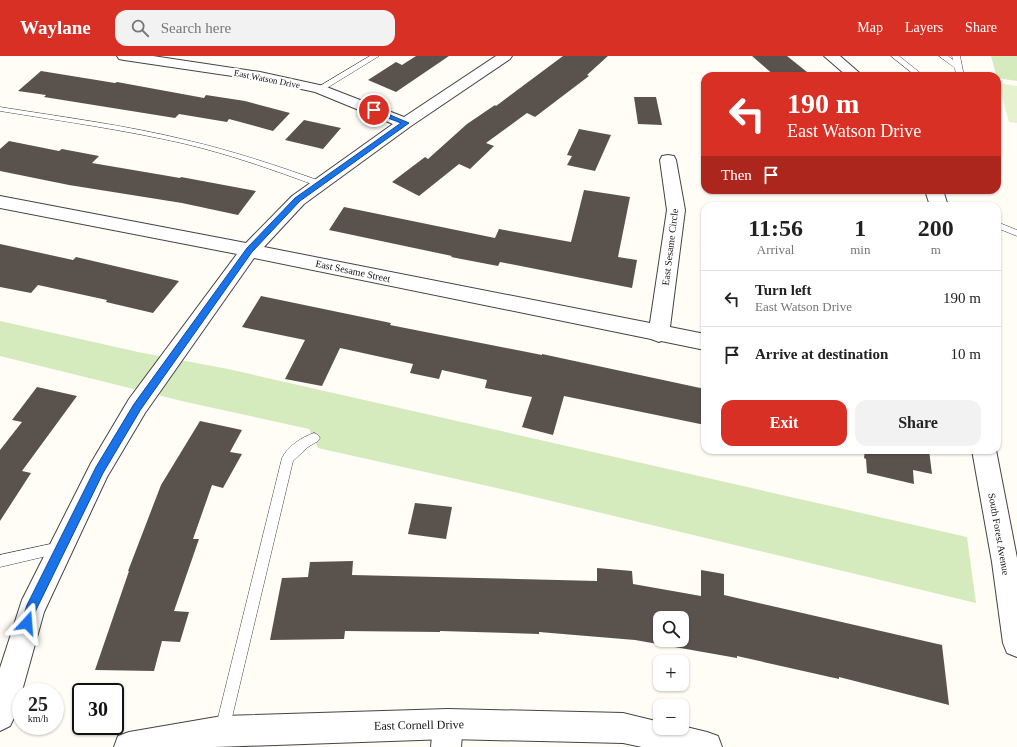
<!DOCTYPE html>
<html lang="en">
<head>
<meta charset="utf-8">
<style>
  body { margin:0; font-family:"Times New Roman",serif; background:#f2f2f2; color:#222; height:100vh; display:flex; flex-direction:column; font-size:15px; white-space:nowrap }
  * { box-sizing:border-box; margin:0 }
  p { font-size:13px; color:#767676 }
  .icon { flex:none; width:22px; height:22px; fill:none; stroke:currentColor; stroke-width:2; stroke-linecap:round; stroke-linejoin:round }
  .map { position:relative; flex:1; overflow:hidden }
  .sheet { position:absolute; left:701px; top:146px; width:300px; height:252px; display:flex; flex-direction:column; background:#fff; border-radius:12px; box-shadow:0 1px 3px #0004 }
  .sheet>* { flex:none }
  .top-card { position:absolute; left:701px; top:16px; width:300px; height:122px; border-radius:12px; box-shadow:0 1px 3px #0004; background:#d93025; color:#fff; overflow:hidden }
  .tools { position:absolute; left:653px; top:555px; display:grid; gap:8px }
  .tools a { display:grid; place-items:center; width:36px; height:36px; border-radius:8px; background:#fff; box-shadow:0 1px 3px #0004; font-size:20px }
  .speed { position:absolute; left:12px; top:627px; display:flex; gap:8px; font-size:20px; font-weight:700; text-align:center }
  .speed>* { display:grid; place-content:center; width:52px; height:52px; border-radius:50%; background:#fff; box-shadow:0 1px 3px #0004; line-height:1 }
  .speed small { font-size:10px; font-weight:400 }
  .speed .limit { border:2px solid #111; border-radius:6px; background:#fff; color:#111 }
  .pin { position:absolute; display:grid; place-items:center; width:34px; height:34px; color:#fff; margin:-17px; border:2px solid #fff; border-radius:50%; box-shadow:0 1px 4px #0007 }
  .me { position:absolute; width:44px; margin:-22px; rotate:19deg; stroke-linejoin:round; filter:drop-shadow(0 0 3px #0008) }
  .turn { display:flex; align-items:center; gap:14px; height:84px; padding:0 20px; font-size:18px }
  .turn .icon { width:52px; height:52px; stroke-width:2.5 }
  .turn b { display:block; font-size:28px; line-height:34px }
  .then { display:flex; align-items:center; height:38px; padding:0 20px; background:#0003; gap:8px; font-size:15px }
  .eta { display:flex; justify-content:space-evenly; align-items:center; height:68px; text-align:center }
  .eta b { font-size:24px; font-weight:700; line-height:28px }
  .action { display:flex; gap:8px; margin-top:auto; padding:8px 20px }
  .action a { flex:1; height:46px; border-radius:12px; background:#d93025; color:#fff; font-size:16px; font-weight:700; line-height:46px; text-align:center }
  .action a+a { background:#f2f2f2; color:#222 }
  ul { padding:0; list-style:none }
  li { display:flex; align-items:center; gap:12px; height:56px; padding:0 20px; border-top:1px solid #e0e0e0 }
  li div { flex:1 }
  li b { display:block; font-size:15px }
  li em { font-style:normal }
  header { display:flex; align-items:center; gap:24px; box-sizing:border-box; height:56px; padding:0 20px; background:#d93025; color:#fff }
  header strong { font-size:19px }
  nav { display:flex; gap:22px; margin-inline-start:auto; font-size:14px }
  .search { width:280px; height:36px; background:#f2f2f2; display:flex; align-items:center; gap:10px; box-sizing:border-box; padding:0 14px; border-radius:12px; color:#767676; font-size:15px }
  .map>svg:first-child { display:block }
</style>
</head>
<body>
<header>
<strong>Waylane</strong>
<div class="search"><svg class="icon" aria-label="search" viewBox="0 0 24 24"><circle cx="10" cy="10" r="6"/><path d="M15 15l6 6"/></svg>Search here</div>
<nav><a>Map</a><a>Layers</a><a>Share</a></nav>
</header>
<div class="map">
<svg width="1017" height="691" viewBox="0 0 1017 691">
  <rect width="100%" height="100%" fill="#fffdf5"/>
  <path fill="#d5ebbd" d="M991 0H1017V25L997 22Z
    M0 265 138 296 228 313 967 481 976 547 514 436 318 392 309 373 186 346 0 300Z"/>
  <path fill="#e6f2cf" d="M998 27 1017 30V67L1009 66Z"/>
  <path fill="#5a524d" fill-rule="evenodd" d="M416 0H449L396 36 368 24 396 6 402 9Z
    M563 0H608L587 19 589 20 535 61 527 57 486 87 494 90 470 113 459 108 419 140 392 126 425 101 428 103 467 68 495 49 496 50Z
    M752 0H787L812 20H775Z
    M41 15 115 27 117 26 204 42 206 39 245 45 290 57 273 75 229 63 227 66 179 58 175 62 44 41 46 39 18 35Z
    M634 41H656L662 69 638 68Z
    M304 64 341 72 323 93 285 84Z
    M579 73 611 79 595 115 567 109 572 100 567 99Z
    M9 85 59 95 62 93 99 100 92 107 180 122 181 121 256 135 238 159 182 147 69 129 0 115V93Z
    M584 134 630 141 618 201 637 204 632 232 500 206 498 210 451 201 452 200 329 174 344 151 495 182 499 173 571 186Z
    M0 188 73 204 76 201 179 225 153 257 106 246 107 244 38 229 31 237 0 231Z
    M261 240 391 267 390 269 542 299V298L705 333V369L564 340 553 379 522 371 532 341 485 332 487 324 442 314 439 323 410 317 413 308 340 292 322 330 285 323 305 284 242 271Z
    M37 331 77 340 22 415 31 417 0 465V394L22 366 12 364Z
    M200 365 242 374 230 396 242 398 223 432 212 429 193 483H199L174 555 189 556 180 586 162 585 154 615 95 614 129 515H128L161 429Z
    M865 394H929L932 418 913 414 914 428 867 417 866 403 864 402Z
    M415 447 452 451 446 483 408 478Z
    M353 505 352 519 597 525V512L632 515 633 528 701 540V514L724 518V539L942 589 949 649 839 621V623L737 600V602L635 584 539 576V578L440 575V576L345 575 344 583 270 584 282 522 308 521 310 506ZM660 562H682V584H660Z"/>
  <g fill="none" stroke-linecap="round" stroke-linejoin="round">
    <g stroke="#444" stroke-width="1">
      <path id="service" d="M370 0H379L322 35H316L315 33Z
        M891 0H899L924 20H916Z
        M939 0H948L953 4 952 0H960L964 20H956L955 12Z
        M0 51C62 61 125 69 186 84 233 95 278 110 323 126L324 128 323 130H317C274 114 231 99 186 88 125 74 62 65 0 55Z
        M997 166 1017 174V180L997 172Z
        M314 377 318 379 320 382 318 385 308 391 293 405 229 674 227 679 222 681 217 679 215 674 282 402C288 390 302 381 314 377Z
        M60 486 64 488 66 492 64 496 0 511V499Z"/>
    </g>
    <g stroke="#444" stroke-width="2">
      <path id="minor" d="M117 0H153L260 16 324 30 404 61 496 0H512L510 3 411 70 304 148 264 191 650 267 667 154 660 104 662 100 668 99 674 100 676 104 685 154 670 271 705 278V294L661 285 659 286 651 283 254 202 145 357 107 421 44 556 15 660 10 670 0 675V612L22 544 91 407 129 343 237 198 0 152V140L246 187 292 140 393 68 315 36 260 24 124 4 119 3Z
        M824 0H840L863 20H847Z
        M925 134H943L948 150H930Z
        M972 394H996L1017 502V601L1007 597 1003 587 992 506Z
        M448 653 458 658 463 668 461 691H431L433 668 438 658Z"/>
    </g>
    <g stroke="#444" stroke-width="2">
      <path id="tertiary" d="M448 653 623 657 660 666V672H682V670L707 676 718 680 722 691H642L623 687 448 683 215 691H114L118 680 129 676 222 660Z"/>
    </g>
    <use href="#service" fill="#fff" fill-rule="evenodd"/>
    <use href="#minor" fill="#fff" fill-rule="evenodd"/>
    <use href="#tertiary" fill="#fff" fill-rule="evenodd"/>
  </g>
  <path fill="#1a73e8" stroke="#114b97" d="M372 53H376L409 67 300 145 252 196 141 353 103 417 36 554 31 571 27 573 23 571 21 567 27 549 96 411 134 348 247 192 295 142 401 67 372 56Z"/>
  <g text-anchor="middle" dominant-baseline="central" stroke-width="4" stroke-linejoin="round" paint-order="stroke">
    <g font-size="9" fill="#111" stroke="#fff">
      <text transform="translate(267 23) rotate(11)">East Watson Drive</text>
    </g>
    <g font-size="10" fill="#111" stroke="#fff">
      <text transform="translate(670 191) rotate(-83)">East Sesame Circle</text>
      <text transform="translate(353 215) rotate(12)">East Sesame Street</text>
      <text transform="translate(999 478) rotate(80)">South Forest Avenue</text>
    </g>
    <g font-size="12" fill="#111" stroke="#fff">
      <text transform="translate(419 669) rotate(-1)">East Cornell Drive</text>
    </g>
  </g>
</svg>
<div class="tools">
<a><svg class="icon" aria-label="search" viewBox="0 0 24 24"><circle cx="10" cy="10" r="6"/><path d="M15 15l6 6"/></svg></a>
<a>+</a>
<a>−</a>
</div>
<div class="speed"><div>25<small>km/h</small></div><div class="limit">30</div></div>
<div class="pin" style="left:374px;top:54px;background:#d93025"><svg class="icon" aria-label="arrive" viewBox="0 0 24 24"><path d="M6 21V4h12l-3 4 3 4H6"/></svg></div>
<svg class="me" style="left:27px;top:567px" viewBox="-20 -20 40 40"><path d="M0-17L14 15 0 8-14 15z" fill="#1a73e8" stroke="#fff" stroke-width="4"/></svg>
<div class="top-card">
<div class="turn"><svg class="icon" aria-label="left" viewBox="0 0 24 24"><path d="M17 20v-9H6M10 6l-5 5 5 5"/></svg><div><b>190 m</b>East Watson Drive</div></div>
<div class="then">Then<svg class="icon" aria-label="arrive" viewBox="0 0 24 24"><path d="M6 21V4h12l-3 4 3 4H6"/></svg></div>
</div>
<section class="sheet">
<div class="eta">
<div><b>11:56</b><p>Arrival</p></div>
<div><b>1</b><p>min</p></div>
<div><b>200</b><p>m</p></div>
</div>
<ul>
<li><svg class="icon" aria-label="left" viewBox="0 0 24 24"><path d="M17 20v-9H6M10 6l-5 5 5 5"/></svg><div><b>Turn left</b><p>East Watson Drive</p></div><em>190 m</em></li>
<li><svg class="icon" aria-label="arrive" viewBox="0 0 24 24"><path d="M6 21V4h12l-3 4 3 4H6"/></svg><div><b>Arrive at destination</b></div><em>10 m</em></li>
</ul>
<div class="action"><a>Exit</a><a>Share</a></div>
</section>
</div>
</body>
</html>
